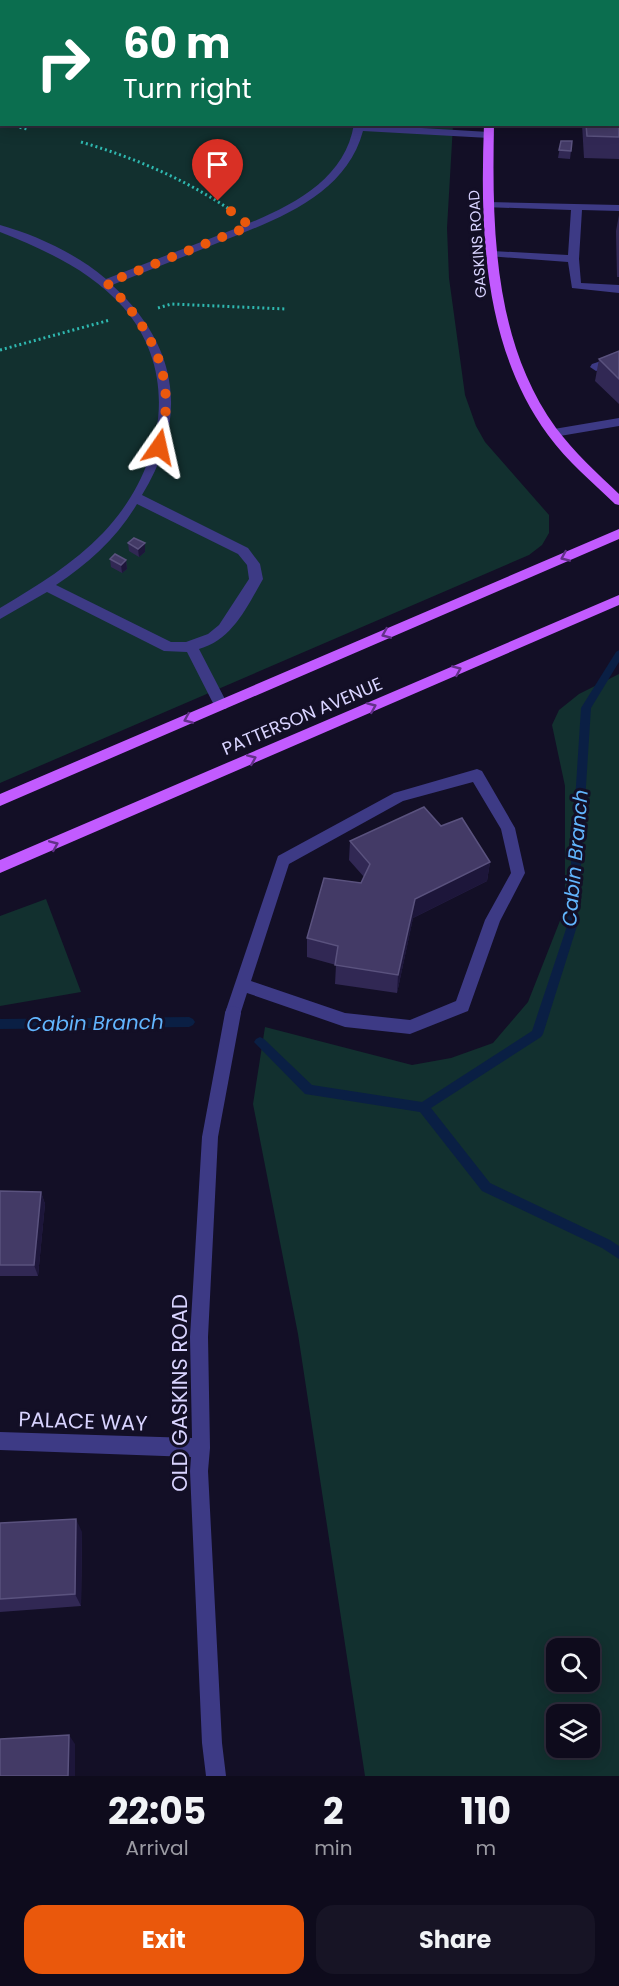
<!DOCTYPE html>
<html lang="en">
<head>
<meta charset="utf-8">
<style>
  body { margin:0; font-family:Poppins,sans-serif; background:#171425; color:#f1f3f6; height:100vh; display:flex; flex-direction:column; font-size:22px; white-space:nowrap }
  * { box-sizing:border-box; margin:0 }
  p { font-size:20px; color:#9b9ba3 }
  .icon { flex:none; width:33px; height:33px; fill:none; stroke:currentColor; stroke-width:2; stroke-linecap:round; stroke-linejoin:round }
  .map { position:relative; height:1776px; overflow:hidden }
  .drawer { display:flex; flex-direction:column; background:#0e0b1c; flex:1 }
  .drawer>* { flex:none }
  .hud { position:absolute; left:0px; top:0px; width:620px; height:126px; box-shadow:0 3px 15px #0003,0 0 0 2px #2e2b3b; background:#0b6e4f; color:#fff; overflow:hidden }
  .buttons { position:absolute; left:546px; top:1638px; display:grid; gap:12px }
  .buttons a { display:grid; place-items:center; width:54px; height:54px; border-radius:12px; background:#0e0b1c; box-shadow:0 3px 15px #0003,0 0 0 2px #2e2b3b; font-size:30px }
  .pin { position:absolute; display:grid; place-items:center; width:51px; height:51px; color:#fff; margin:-62px -26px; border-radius:50% 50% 50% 0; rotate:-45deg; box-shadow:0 0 6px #0007 }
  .pin .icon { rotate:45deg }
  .me { position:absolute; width:66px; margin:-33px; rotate:11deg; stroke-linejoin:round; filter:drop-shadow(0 0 4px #0008) }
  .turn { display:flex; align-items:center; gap:21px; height:126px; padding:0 24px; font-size:27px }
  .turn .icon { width:78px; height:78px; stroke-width:2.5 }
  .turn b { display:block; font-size:42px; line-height:51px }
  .eta { display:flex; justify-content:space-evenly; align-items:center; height:102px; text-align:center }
  .eta b { font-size:36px; font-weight:700; line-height:42px }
  .action { display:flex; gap:12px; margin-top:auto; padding:12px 24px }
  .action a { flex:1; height:69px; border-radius:18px; background:#ea580c; color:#fff; font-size:24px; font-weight:700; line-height:69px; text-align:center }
  .action a+a { background:#171425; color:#f1f3f6 }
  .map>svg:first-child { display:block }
</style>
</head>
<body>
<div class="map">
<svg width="619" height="1776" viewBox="0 0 619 1776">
  <rect width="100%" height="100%" fill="#130f26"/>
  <path fill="#12302f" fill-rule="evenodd" d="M0 0H461L2 2V124L453 125 447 228 449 278 465 395 476 426 485 442 549 515V533L542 545 529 555 0 783Z
    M619 674V1776H365L298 1334 253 1104 265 1027 412 1065 451 1058 493 1043 528 1002 565 908V786L552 725 559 710 579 694ZM590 1648V1682H556V1648ZM590 1714V1748H556V1714Z
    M46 899 81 992 0 1006V916Z"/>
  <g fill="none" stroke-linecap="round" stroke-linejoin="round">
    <path fill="#0a1f44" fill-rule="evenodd" d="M619 650V662L591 708 577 926 543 1034 541 1037 431 1108 490 1183 610 1240 619 1246V1259L602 1248 482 1191 420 1112 305 1094 254 1042 256 1039 260 1037 264 1039 312 1085 422 1102 532 1031 567 926 581 708 616 652Z
      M189 1017 193 1019 195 1022 193 1025 189 1027 0 1029V1019Z"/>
    <path stroke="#2fb8b0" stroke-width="3" stroke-dasharray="2 3" stroke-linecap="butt" d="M5 124 27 129
      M81 142C135 158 185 179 232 211
      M158 308 171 304 286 309
      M0 350 110 320"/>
    <path fill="#3d3a85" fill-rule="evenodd" d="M207 0H219L220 2H208Z
      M618 9H619V15H618Z
      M354 124 489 132 494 135 489 138 363 131C345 198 272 221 215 244 181 258 146 271 112 285 179 346 189 418 142 495L248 548 260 564 263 579C247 607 232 640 199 649L228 705 226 709H216L187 652 164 651 47 592 0 619V608C37 586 73 564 103 533 162 471 183 376 123 307 90 270 45 250 0 232V225C36 235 77 254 106 279 140 266 174 252 209 239 264 217 343 193 354 124ZM137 504 238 554 247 565 249 579 219 625 208 634 186 642H171L56 585C89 563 117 538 137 504Z
      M488 202 619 205V211L582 210 579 259 581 283 619 285V293L572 288 568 262 488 256V252L492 251 568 255 571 210 484 207V203Z
      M619 355V363L596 371 590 367 592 364Z
      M619 418V426L554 437 548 433 554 429Z
      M477 769 482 771 515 828 525 873 500 921 468 1011 410 1034 345 1027 247 993 239 1018 233 1020 227 1018 225 1013 278 856 394 793ZM473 782 501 829 511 873 485 920 456 1001 410 1020 345 1013 251 981 289 864 403 801Z"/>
    <path fill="#3d3a85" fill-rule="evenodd" d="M233 1006 239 1008 241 1013 218 1137 208 1337 210 1448 208 1471 222 1743 226 1776H206L202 1743 190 1471 191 1457 0 1450V1432L192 1438 190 1337 202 1137 225 1013 227 1008Z"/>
    <path fill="#c25bff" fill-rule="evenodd" d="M490 0H500V2H490Z
      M484 124H494C492 227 493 341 556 428 574 452 597 473 619 494V505L615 504C592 482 567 461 548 435 483 346 480 231 484 124Z
      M619 529V539L0 806V794Z
      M619 595V605L0 873V860Z"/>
  </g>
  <path fill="#312854" d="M619 97V159L584 158 582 124H618Z
    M561 141 571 151 570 159 558 158Z
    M619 215V277H617L616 231Z
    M619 351V404L595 381 599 359Z
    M128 543 145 552 139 557 129 551Z
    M110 559 126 560 127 569 122 573 111 567Z
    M441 826 490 862 487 881 413 918 397 993 335 984 336 965 307 957V938L361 883 364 877 349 860 350 841Z
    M0 1191 41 1192 45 1204 38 1276H0Z
    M0 1523 82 1532 81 1606 0 1612Z"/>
  <path fill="#1d163a" d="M145 543V552L139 557 138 549Z
    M126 560 127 569 122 573 121 565Z
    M490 862 487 881 413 918 397 993 398 975 415 899Z
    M41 1192 45 1204 38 1276 34 1265Z
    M76 1519 82 1532 81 1606 75 1594Z
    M69 1735 75 1744V1776H68Z"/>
  <path fill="#433a66" stroke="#5a527e" stroke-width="1.5" d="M618 97H619V137L587 136 586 124H618Z
    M561 141H572L571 151 559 150Z
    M619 351V379L599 359Z
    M134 538 145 543 138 549 128 543Z
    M115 554 126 560 121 565 110 559Z
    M424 807 441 826 462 818 490 862 415 899 398 975 335 965 338 946 307 938 324 878 361 883 370 864 350 841Z
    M0 1191 41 1192 34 1265H0Z
    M76 1519 75 1594 0 1599V1523Z
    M69 1735 68 1776H0V1739Z"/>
  <defs><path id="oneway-chevron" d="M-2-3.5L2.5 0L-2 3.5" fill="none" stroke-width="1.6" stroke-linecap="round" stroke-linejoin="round" transform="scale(1.5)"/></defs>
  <g stroke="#623188">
    <use href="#oneway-chevron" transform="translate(565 557) rotate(157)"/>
    <use href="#oneway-chevron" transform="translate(386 634) rotate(157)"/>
    <use href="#oneway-chevron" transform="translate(457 670) rotate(-24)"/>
    <use href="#oneway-chevron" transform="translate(372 707) rotate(-23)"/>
    <use href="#oneway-chevron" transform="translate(188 719) rotate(157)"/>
    <use href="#oneway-chevron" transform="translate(252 759) rotate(-23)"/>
    <use href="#oneway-chevron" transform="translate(54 845) rotate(-23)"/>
  </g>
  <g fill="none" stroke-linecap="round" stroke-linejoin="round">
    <path stroke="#ea580c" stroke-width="10" stroke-dasharray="0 18" d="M159 447C179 379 153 330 107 283L250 226 218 201"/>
  </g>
  <g text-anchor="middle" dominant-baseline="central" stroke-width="6" stroke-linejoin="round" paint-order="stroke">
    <g font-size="15" fill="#d9d4ff" stroke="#130f26">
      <text transform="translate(477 244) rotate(-94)">GASKINS ROAD</text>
    </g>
    <g font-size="18" fill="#d9d4ff" stroke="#130f26">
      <text transform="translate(302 716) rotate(-23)">PATTERSON AVENUE</text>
    </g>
    <g font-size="20" font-style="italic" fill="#62b6ff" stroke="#130f26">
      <text transform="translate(575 858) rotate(-85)">Cabin Branch</text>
      <text transform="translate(95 1023) rotate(-1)">Cabin Branch</text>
    </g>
    <g font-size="21" fill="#d9d4ff" stroke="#130f26">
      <text transform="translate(179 1393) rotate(-90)">OLD GASKINS ROAD</text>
      <text transform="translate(83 1421) rotate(2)">PALACE WAY</text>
    </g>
  </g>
</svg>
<div class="buttons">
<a><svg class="icon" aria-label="search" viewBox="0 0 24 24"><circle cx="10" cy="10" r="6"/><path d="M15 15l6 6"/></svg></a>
<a><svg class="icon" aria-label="layers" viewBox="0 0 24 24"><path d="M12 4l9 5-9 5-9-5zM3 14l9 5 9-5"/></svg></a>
</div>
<div class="pin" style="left:218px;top:201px;background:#d93025"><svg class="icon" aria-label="arrive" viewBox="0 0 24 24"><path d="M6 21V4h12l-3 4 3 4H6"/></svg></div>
<svg class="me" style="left:159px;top:447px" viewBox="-20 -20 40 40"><path d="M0-17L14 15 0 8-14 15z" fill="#ea580c" stroke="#fff" stroke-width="4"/></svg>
<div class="hud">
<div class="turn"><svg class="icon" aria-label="right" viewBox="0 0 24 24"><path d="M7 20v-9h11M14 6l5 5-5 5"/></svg><div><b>60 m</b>Turn right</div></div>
</div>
</div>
<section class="drawer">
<div class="eta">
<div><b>22:05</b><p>Arrival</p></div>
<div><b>2</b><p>min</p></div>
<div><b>110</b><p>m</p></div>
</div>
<div class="action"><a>Exit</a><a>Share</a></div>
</section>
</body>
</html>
